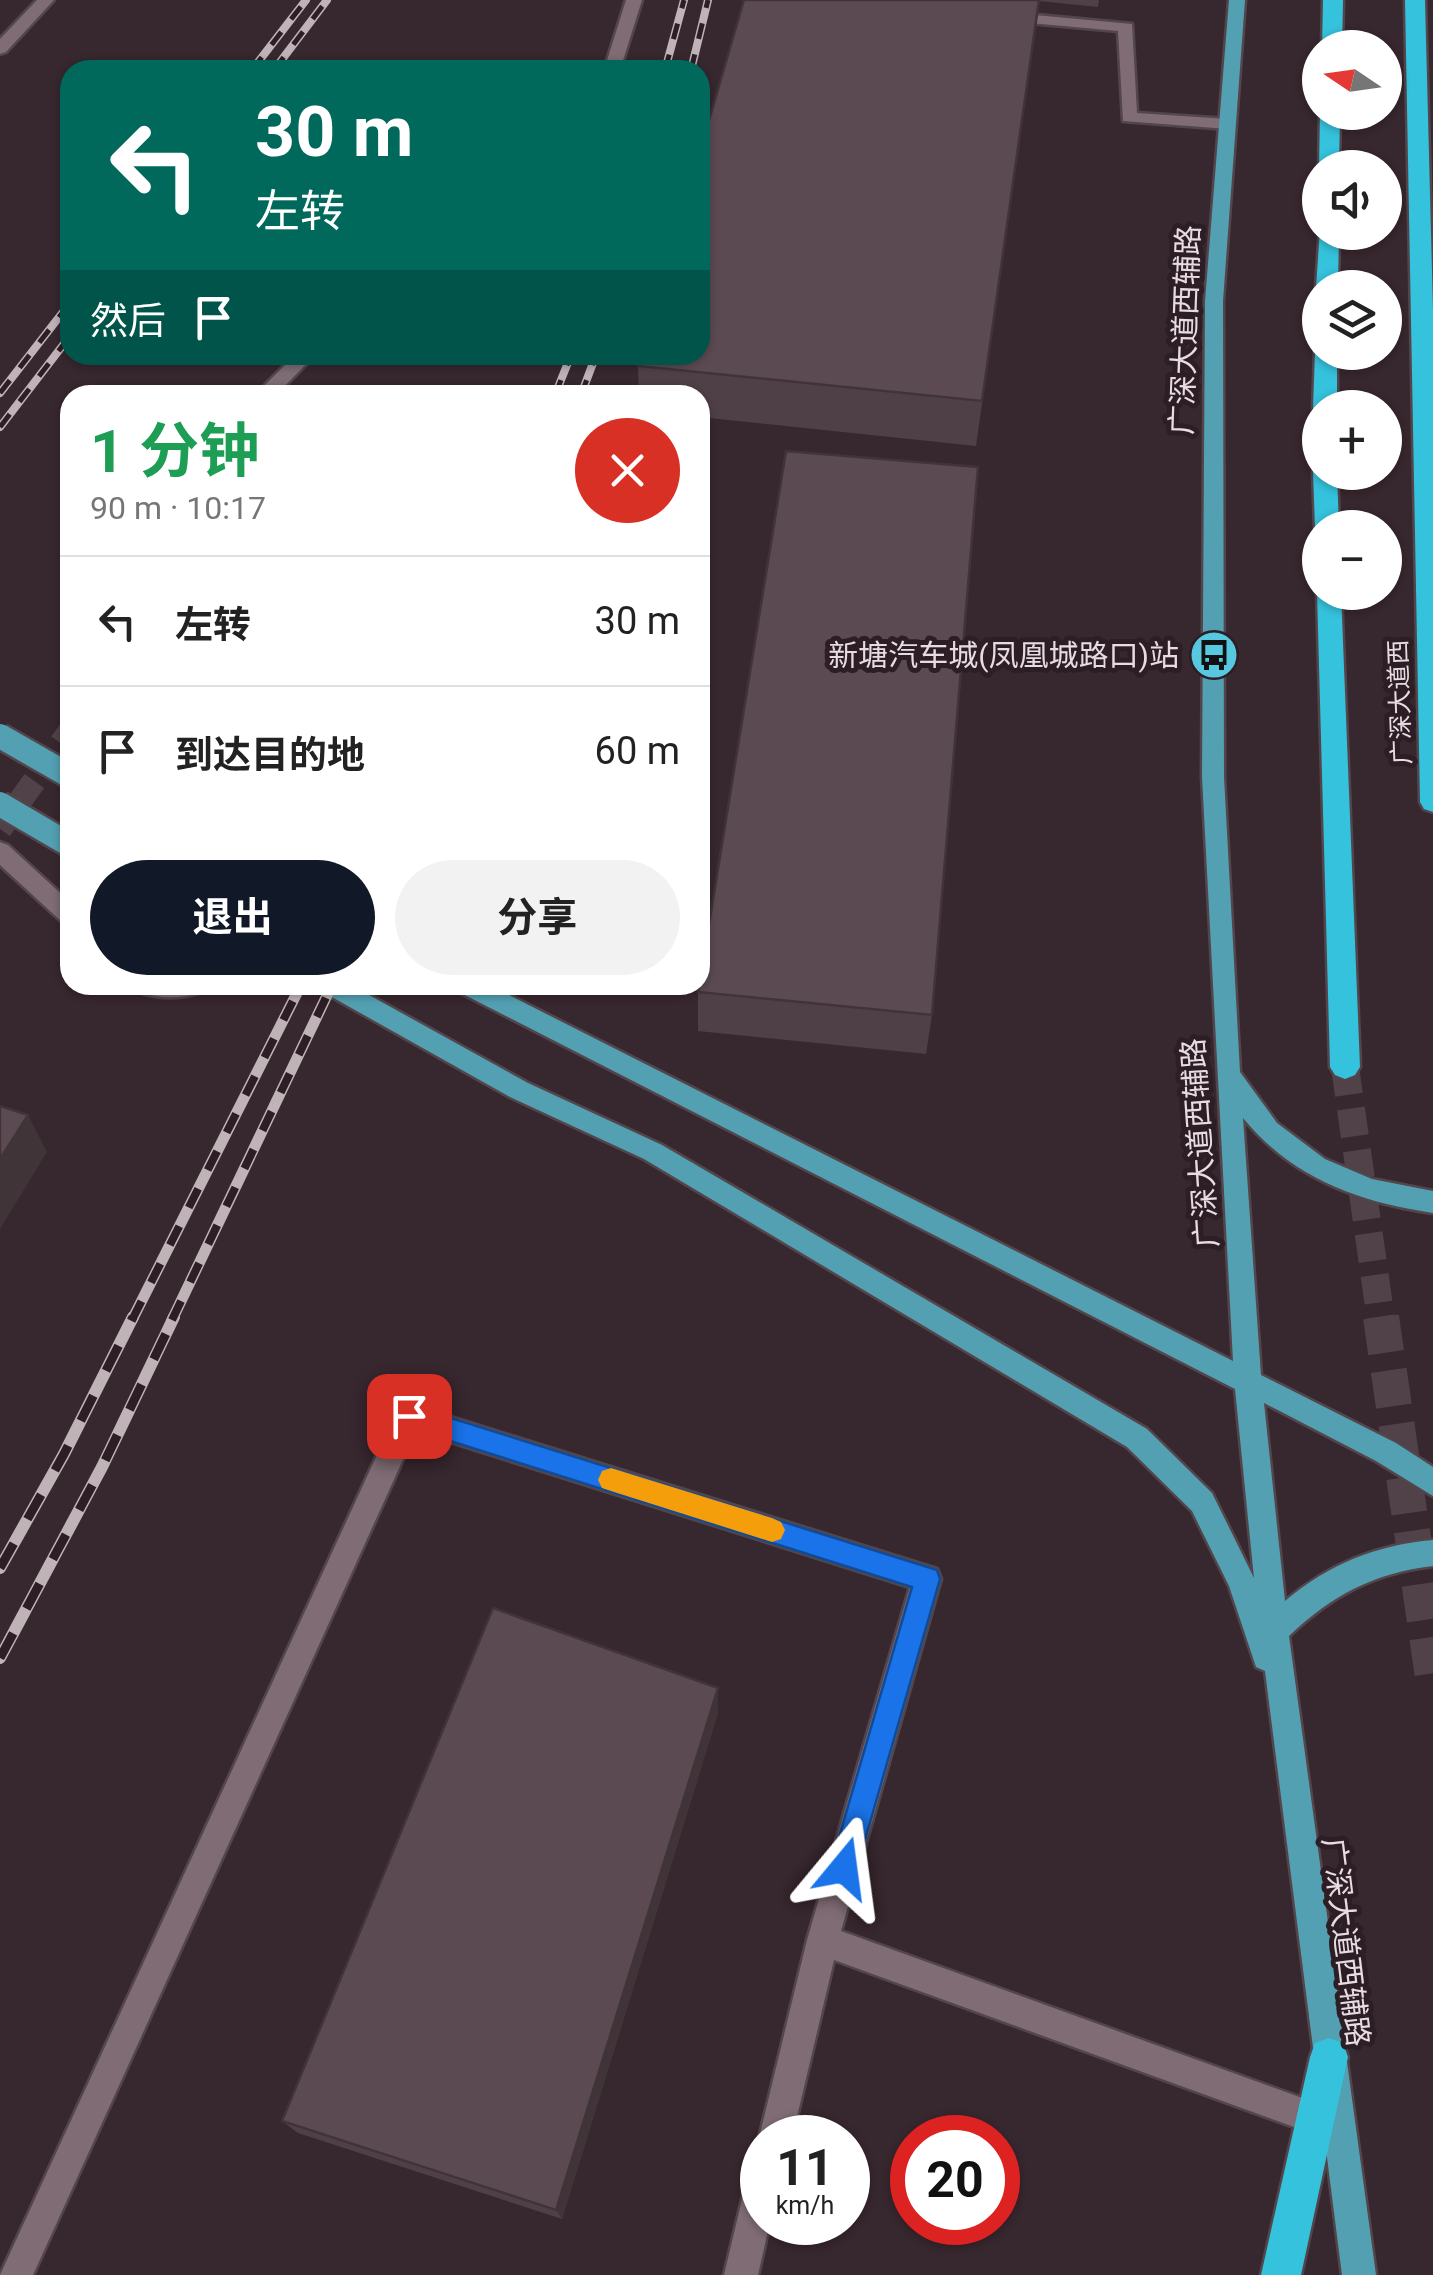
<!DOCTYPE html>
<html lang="zh">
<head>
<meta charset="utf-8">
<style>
  body { margin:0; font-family:Roboto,"Noto Sans SC",sans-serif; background:#f2f2f2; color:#222; height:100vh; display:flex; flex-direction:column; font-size:38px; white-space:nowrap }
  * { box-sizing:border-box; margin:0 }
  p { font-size:32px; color:#767676 }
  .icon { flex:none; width:55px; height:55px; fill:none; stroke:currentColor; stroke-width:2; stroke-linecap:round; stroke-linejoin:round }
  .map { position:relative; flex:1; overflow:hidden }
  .sheet { position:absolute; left:60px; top:385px; width:650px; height:610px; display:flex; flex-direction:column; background:#fff; border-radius:30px; box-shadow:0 2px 8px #0004 }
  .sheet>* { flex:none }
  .top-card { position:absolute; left:60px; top:60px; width:650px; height:305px; border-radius:30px; box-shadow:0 2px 8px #0004; background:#00695c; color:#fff; overflow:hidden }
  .needle { width:65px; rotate:283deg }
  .fabs { position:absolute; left:1302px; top:30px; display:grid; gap:20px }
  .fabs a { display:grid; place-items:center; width:100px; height:100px; border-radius:50%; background:#fff; box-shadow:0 2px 8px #0004; font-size:50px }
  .speed { position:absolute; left:740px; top:2115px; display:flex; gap:20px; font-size:50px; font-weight:700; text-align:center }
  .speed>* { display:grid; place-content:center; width:130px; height:130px; border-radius:50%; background:#fff; box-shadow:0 2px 8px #0004; line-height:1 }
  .speed small { font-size:25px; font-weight:400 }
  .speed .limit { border:15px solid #d22; background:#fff; color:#111 }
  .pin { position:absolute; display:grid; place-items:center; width:85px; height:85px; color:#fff; margin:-42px; border-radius:20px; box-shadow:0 5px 15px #0006 }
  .me { position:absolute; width:110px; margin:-55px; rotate:16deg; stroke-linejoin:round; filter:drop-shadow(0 0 8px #0008) }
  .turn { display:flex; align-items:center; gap:35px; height:210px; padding:0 30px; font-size:45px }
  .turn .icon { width:130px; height:130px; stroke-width:2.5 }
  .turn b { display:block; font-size:70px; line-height:85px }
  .then { display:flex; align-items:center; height:95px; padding:0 30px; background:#0003; gap:20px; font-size:38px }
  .round { display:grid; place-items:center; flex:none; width:105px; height:105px; border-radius:52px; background:#f2f2f2 }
  .overview { display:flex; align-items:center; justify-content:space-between; height:170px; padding:0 30px }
  h1 { font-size:60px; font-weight:700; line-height:75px; color:#1e9e55 }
  .button { display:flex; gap:20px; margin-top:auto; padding:20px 30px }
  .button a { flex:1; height:115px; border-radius:60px; background:#111827; color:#fff; font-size:40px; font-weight:700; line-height:115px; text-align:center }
  .button a+a { background:#f2f2f2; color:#222 }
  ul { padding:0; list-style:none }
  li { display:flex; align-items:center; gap:30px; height:130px; padding:0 30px; border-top:2px solid #e0e0e0 }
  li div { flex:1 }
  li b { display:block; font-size:38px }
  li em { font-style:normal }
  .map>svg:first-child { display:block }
</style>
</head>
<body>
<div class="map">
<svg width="1433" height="2275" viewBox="0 0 1433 2275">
  <rect width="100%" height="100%" fill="#37272e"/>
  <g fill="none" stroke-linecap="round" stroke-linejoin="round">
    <path stroke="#514249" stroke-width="24" stroke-dasharray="24 11" stroke-linecap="butt" d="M0 829 70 731"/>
    <path stroke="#514249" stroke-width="28" stroke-dasharray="28 14" stroke-linecap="butt" d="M1345 1067 1381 1320"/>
    <path stroke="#514249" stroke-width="36" stroke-dasharray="36 18" stroke-linecap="butt" d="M1381 1317 1433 1677"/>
    <g stroke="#52454b" stroke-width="5">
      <path id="minor" d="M37 0H54L6 52 0 54V39Z
        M626 0H642L620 70H604Z
        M1004 12 1132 24 1137 113 1228 119 1236 124 1228 129 1123 121 1118 31 998 20V14Z
        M295 355H315L276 395H255Z
        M0 842 8 845 70 902V925L62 922 0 865Z
        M135 985H206L202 992C181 999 161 999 139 992Z
        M409 1404 937 1569 941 1579 841 1931 1316 2103 1328 2107 1332 2119 1328 2131 1316 2135 834 1960 792 2138H762V2148L759 2138 807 1940 910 1587 416 1431 33 2275H0L399 1407Z
        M762 2170V2222H770L758 2275H724L745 2187 750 2175Z"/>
    </g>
    <g stroke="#52454b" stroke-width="5">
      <path id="major" d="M1229 0H1245L1223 301 1224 777 1240 1072 1277 1123 1325 1159 1372 1179 1433 1191V1213C1358 1202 1292 1178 1243 1118L1261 1375 1396 1443 1433 1467V1496L1376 1461 1264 1403 1285 1601C1329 1564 1376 1545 1433 1540V1566C1374 1573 1332 1595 1289 1636L1376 2275H1342L1265 1671 1256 1667 1229 1586 1192 1511 1127 1447 644 1159 510 1097 323 992 319 985H351L528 1083 662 1145 1147 1429 1212 1493 1254 1578 1235 1389 459 992 455 985H489L1233 1361 1202 777 1205 301Z"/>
    </g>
    <g stroke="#52454b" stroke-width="5">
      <path id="highway" d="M1323 0H1343L1342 48H1322Z
        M1405 0H1425L1433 310V812L1424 809 1420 802Z
        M1320 112H1340L1339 168H1319Z
        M1320 228V232H1339L1338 288H1320V293L1316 288Z
        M1320 346V352H1337V408H1320V414L1313 408 1315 352Z
        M1317 466H1320V472H1337L1339 528H1320V534L1315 528 1313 472Z
        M1320 586V592H1341L1360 1067 1355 1075 1345 1079 1335 1075 1330 1067 1317 592Z
        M1329 2038 1343 2043 1348 2057 1301 2275H1261L1310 2057 1315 2043Z"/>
    </g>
    <use href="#minor" fill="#7f6c74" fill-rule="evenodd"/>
    <use href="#major" fill="#53a0b2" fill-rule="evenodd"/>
    <use href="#highway" fill="#35c2dc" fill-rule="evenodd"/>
    <g stroke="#bfb3b8" stroke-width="8">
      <path id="rail-far2" d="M252 70 306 0
        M274 70 327 0
        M665 70 684 0
        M691 70 708 0
        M0 393 70 303
        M555 395 571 355
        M581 395 596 355
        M0 427 70 336"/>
    </g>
    <g stroke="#bfb3b8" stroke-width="11">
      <path id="rail-far1" d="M132 1320 301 985
        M172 1320 332 985"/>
    </g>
    <g stroke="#bfb3b8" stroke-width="12">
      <path id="rail" d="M0 1568 64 1454 133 1317
        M0 1658 102 1467 174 1317"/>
    </g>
    <use href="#rail-far2" stroke="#2d1d25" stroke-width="5" stroke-dasharray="16" stroke-linecap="butt"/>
    <use href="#rail-far1" stroke="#2d1d25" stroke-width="8" stroke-dasharray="21" stroke-linecap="butt"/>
    <use href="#rail" stroke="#2d1d25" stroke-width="9" stroke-dasharray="28" stroke-linecap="butt"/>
    <g stroke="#52454b" stroke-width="29" stroke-linecap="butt">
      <path id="major-bridge" d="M0 736 70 776
        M0 804 70 845"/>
    </g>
    <use href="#major-bridge" stroke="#53a0b2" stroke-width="24"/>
  </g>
  <path fill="#4f4047" d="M744 0H1099L1098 7 1039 1 976 446 700 417V395H639L638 366Z
    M698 992 932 1015 926 1054 698 1031Z
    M718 1713 562 2219 298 2133 282 2121Z"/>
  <path fill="#403439" d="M28 1115 47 1152 0 1229V1159Z
    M718 1688V1713L562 2219 556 2210Z"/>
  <path fill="#5c4a52" stroke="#403439" stroke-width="2.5" d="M744 0H1039L982 401 638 366 641 355H700V151Z
    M786 451 978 467 932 1015 698 992Z
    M0 1106 28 1115 0 1159Z
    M493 1608 718 1688 556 2210 282 2121Z"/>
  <path fill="#1a73e8" stroke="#114b97" stroke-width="2.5" d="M409 1405 937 1570 940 1579 854 1878 844 1882 834 1878 830 1868 912 1587 409 1428 400 1425 397 1416 400 1408Z"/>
  <path fill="#f59e0b" d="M611 1468 772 1518 781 1522 785 1530 781 1539 772 1542 611 1491 602 1488 598 1480 602 1471Z"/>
  <defs>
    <g id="bus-disc" transform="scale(2.5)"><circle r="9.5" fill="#56c9e1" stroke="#2d1d25"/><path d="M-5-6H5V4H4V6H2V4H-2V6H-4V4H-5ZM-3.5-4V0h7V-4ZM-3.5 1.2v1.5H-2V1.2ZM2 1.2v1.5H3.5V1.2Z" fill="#111"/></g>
  </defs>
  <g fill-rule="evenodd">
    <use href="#bus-disc" x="1214" y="655"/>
  </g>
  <g text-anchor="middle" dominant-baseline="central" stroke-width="10" stroke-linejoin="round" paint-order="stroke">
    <g font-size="25" fill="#e7dce1" stroke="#2d1d25">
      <text transform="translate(1400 702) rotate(-92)">广深大道西</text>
    </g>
    <g font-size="30" fill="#e7dce1" stroke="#2d1d25">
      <text transform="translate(1185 330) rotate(-88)">广深大道西辅路</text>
      <text transform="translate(1200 1143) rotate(-94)">广深大道西辅路</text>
      <text transform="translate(1346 1942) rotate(83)">广深大道西辅路</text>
    </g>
    <g font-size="30" fill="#e7dce1" stroke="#2d1d25" text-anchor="end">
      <text x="1179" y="655">新塘汽车城(凤凰城路口)站</text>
    </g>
  </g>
</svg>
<div class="fabs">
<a><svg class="needle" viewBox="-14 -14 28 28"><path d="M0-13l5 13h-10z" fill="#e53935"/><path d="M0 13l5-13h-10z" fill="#767676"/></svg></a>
<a><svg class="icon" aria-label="sound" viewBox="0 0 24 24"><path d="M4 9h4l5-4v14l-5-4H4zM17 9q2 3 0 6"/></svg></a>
<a><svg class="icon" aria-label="layers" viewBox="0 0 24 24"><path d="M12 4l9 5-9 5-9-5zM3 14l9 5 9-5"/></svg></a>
<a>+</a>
<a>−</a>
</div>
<div class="speed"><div>11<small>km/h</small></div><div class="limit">20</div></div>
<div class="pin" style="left:409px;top:1416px;background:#d93025"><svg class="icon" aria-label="arrive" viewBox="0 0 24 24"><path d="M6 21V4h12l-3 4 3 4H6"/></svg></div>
<svg class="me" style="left:844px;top:1868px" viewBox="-20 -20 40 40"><path d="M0-17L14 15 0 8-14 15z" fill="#1a73e8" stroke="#fff" stroke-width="4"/></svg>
<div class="top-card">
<div class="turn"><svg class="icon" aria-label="left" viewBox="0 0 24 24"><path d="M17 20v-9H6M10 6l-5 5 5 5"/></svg><div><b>30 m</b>左转</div></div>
<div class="then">然后<svg class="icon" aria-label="arrive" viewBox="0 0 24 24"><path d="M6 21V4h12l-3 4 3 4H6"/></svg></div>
</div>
<section class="sheet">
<div class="overview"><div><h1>1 分钟</h1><p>90 m · 10:17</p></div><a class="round" style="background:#d93025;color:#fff"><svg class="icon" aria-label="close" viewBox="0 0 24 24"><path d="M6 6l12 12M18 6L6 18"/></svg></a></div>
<ul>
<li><svg class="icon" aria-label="left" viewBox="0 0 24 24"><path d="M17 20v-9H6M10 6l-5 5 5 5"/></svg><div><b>左转</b></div><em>30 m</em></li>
<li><svg class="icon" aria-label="arrive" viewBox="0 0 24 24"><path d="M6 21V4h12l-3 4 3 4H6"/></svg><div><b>到达目的地</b></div><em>60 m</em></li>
</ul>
<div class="button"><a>退出</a><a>分享</a></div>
</section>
</div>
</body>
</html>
